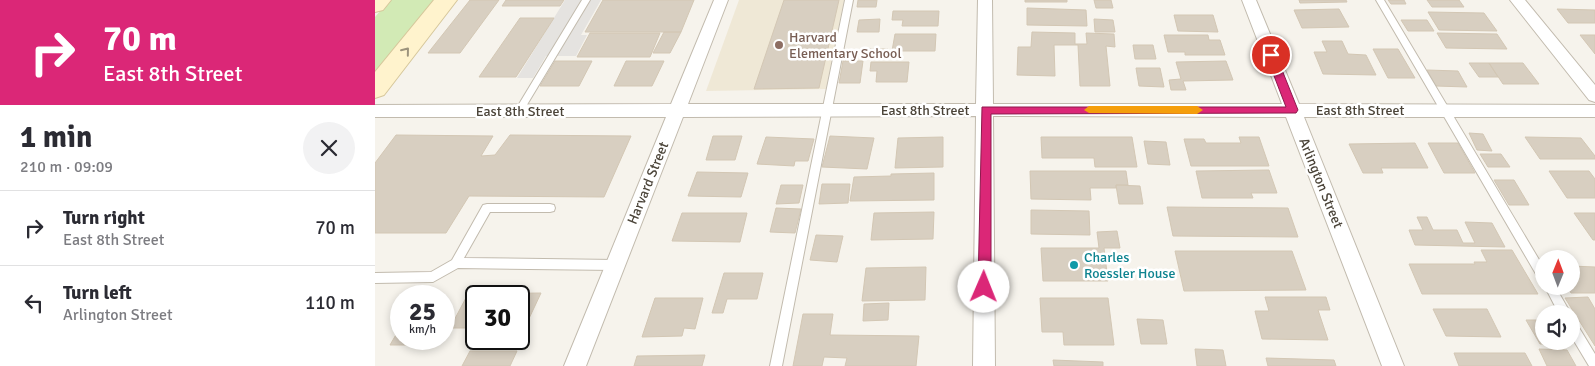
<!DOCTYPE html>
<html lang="en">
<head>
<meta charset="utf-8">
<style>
  body { margin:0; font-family:Signika,sans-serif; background:#f2f2f3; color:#2b2b33; height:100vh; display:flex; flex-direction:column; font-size:19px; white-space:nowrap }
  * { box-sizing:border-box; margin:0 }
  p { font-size:16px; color:#7c7c81 }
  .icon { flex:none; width:28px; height:28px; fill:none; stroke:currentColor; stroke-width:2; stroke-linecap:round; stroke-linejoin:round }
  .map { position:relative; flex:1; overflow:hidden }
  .details { display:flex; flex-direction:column; background:#fff; width:375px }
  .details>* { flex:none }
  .guide { background:#db2777; color:#fff; overflow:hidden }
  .needle { width:32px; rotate:1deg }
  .tools { position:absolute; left:1160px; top:250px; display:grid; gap:10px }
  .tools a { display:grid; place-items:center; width:45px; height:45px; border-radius:50%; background:#fff; box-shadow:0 2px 8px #0003; font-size:25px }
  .speed { position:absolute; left:15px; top:285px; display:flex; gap:10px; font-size:25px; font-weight:700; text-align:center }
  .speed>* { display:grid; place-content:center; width:65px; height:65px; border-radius:50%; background:#fff; box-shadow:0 2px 8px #0003; line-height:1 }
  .speed small { font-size:12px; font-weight:400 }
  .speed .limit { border:2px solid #111; border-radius:8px; background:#fff; color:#111 }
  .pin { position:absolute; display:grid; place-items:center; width:42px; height:42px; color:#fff; margin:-21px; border:2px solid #fff; border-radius:50%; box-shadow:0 1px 5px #0007 }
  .me { position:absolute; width:55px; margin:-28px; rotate:1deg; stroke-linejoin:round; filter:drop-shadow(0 0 4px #0008) }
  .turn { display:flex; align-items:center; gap:18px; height:105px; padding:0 20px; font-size:22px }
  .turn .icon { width:65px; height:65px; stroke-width:2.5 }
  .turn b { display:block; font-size:35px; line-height:42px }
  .round { display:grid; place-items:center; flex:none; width:52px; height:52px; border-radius:26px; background:#f2f2f3 }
  .head { display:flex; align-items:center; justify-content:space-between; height:85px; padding:0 20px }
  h1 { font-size:30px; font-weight:800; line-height:38px }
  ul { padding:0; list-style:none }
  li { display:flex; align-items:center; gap:15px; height:75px; padding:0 20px; border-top:1px solid #e1e1e2 }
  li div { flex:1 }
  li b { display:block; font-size:19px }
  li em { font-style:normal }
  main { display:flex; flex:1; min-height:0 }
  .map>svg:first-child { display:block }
</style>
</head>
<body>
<main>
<section class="details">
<div class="guide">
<div class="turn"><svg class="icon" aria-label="right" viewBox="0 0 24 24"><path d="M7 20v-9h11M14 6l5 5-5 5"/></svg><div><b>70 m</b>East 8th Street</div></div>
</div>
<div class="head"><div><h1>1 min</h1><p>210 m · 09:09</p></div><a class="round"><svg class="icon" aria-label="close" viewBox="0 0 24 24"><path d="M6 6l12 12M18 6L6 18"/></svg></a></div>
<ul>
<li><svg class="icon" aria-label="right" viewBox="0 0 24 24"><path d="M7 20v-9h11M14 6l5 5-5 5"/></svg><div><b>Turn right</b><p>East 8th Street</p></div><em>70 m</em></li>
<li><svg class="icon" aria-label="left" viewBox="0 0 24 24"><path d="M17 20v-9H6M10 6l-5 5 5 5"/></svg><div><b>Turn left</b><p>Arlington Street</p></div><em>110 m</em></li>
</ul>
</section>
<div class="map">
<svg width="1220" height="366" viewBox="0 0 1220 366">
  <rect width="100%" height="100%" fill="#f6f3ec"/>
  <path fill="#efe8d6" d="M364 0H469L451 89 331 91Z"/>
  <path fill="#d2eab5" d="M15 0H62L0 73V17Z"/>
  <path fill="#e5e3e0" d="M190 0H226L206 35H212L201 56H171L158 78H142Z"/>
  <path fill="#d8cfc1" stroke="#d3c7b4" d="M95 0H124L85 53H53Z
    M131 0H189L185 6H127Z
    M228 0H319L306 32H210Z
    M409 0H464L444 88 379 89Z
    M483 0H502L501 7H482Z
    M650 0H692V2H650Z
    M719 0H736L738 8H721Z
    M924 0H971L972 2 925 3Z
    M1013 0H1029L1031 4H1016Z
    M1052 0H1084L1089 7H1057Z
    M652 8 711 10 712 26 652 25Z
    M964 9 974 27 927 28 919 10Z
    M1182 9 1220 10V23H1193Z
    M518 11H564L563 26H527L528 20H517Z
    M1053 12 1109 13 1122 31 1064 30Z
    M799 15H838L843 32 803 31Z
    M145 18H179L141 77H104Z
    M505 19 504 32H482L484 20Z
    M719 19 738 20 740 32H720Z
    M1026 20H1052L1059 31H1033Z
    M289 32H306L295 53H278Z
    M657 32 700 33V44H712L711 33 739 34 740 47 731 46 735 86H705L703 45H679L680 76 642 75 643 47H656Z
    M215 33H285L275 57H202Z
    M1062 33 1122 34 1132 49 1071 48Z
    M520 34H561L560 51H517Z
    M789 35H833L834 40H845L850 55H810V52H793Z
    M1205 35H1220V54Z
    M947 41H967L973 54 991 55 1001 75 948 74 939 52H952Z
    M758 45H778L781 59H760Z
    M491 49H513L511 59 488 58Z
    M998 49H1023L1040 78H1013Z
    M180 61H217L204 86H165Z
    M251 61H289L277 86H239Z
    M468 61H488L485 83H464Z
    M851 61 858 80 808 81 811 90H796L794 80 806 79 801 62Z
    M496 62H534L532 82H501L502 71H495Z
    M1094 63H1114L1123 77H1104Z
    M1114 63H1148L1164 84H1128Z
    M761 68H785L789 87 764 86Z
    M1052 70 1083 71 1092 87 1061 86Z
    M1094 133 1108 134 1117 151 1102 150Z
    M21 135 118 136 106 156 120 155 135 135 256 136 229 197 94 196 71 233H0V163Z
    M338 136H367L360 160H331Z
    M455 136 499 138 492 169 447 167Z
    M391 137 439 139 433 161H420L419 166 382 164Z
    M568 137V167L520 168 523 138Z
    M666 137H757L762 167H720L719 158H667Z
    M864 137H884L894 166H816L809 139H829L831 143H866Z
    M1150 137 1206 138 1220 156V159H1165Z
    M769 141 791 142 795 165 773 164Z
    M1040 143 1053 168H1006L1008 173H988L974 144Z
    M1053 143H1083L1100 173H1069Z
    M1105 154H1126L1135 167H1113Z
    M894 170 902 193H876L878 198H827L821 171Z
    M655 171H751L753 185H741V188H715L716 200 656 199Z
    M1174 171H1214L1220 179V198H1192Z
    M322 172 373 173 366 197 313 196Z
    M559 173V200L475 201 479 177 516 176V174Z
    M1119 180H1139L1154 205H1134Z
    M447 184H475L473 203 444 204Z
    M406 185H428L424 203 401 204Z
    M741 185 765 186 768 204H744Z
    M792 207 913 208 923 237 798 236Z
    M401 208 426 209 420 233 395 232Z
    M656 210 714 211 715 235 656 234Z
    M559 212 558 239 496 240 499 213Z
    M307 213H372L365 242 297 241Z
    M1199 213H1220V240H1218Z
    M1042 217H1052L1058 230H1082L1088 243H1100L1090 222 1117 223 1130 247 1040 245 1034 230H1048Z
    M742 231 745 248H729L733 281H668L666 248H724L722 232Z
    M441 235 468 236 462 262 435 260Z
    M1106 250H1137L1163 294H1047L1034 264H1100L1099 262H1112Z
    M800 251H917L931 290 809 291Z
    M1196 266 1220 267V293H1196L1192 286H1196Z
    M551 267 550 300 487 301 491 268Z
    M349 273H388L382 299H352L348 313H337Z
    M166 293 150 327H144V296H101V328H75L93 294Z
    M890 297H951L955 310H943L953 340 887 339 880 311H894Z
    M1213 297 1220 309V346L1190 298Z
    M280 298H328L320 329 309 328 307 336 267 337Z
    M665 298H733L739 345H689L688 332H667Z
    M514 303 513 320 488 321 489 304Z
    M1058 309H1112L1126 337 1071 336Z
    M428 314H458L455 335 544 336 541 366H470L472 358 449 357 447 366H418Z
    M762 319 788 320 792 344H766Z
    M1151 320H1169V341H1194L1196 344H1165Z
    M26 326V339H47L44 345H15Z
    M820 349 848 350 851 366H822Z
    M1164 349 1192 350 1201 366H1172Z
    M95 351H142L135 366H87Z
    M1079 353H1150L1157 366H1084Z
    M330 355 327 366H259L262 356Z
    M891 358 959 360 961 366H893Z
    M678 360 728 362V366H679Z"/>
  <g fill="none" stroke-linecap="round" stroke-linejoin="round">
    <g stroke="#c2bbae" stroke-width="2">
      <path id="service" d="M207 0H215L147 113H141L139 111 141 109Z
        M470 0H478L407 366H395Z
        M1001 0H1009L1169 268V283L1165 281Z
        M112 204H175L179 205 180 208 179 211 175 212H115L89 258 240 260 244 262 245 265 244 268 240 270 83 268 58 282 0 283V273L56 272 77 260 108 205Z
        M1169 285 1180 286 1196 314H1184Z
        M1196 320 1200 321 1220 354V366H1214L1196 336Z"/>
    </g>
    <g stroke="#c2bbae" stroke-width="2">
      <path id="minor" d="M339 0H353L313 104H601L603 0H617L618 104H907L867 0H881L924 104 1220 105V117H929L1029 366H1007L911 117 618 116 620 366H598L601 116 308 117 211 366H189L291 117H0V105L296 104Z
        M1135 0H1150L1220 85V102L1214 100Z"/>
    </g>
    <g stroke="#d6c79b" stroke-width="2">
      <path id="secondary" d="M0 0H16L8 10 0 12Z
        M59 0H82L9 95 0 98V72Z"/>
    </g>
    <use href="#service" fill="#fff" fill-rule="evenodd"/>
    <use href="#minor" fill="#fff" fill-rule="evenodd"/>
    <use href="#secondary" fill="#fff3cd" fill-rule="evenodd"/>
  </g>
  <defs><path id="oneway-chevron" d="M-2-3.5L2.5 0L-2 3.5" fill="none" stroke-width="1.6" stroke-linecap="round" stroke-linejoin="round" transform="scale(1.25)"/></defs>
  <use stroke="#9c937c" href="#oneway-chevron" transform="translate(31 51) rotate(-51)"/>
  <path fill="#db2777" stroke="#8e194d" d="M896 52 901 55 923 110 921 113 616 114V287L614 291 609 293 605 291 603 287 607 107H911L891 55Z"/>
  <path fill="#f59e0b" d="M714 106H822L828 110 822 114 714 113 709 110Z"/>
  <circle fill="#8d6e63" stroke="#fff" stroke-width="2" cx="404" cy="45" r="5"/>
  <circle fill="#0f9aa8" stroke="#fff" stroke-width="2" cx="699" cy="265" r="5"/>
  <g text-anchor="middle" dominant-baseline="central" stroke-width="5" stroke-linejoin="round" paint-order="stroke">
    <g font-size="14" fill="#785e54" stroke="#fff" text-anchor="start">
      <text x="414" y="37">Harvard<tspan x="414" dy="16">Elementary School</tspan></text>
    </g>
    <g font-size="14" fill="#4b4439" stroke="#fff">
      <text x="550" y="110">East 8th Street</text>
      <text x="985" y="110">East 8th Street</text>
      <text x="145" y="111">East 8th Street</text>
      <text transform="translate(273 183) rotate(-68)">Harvard Street</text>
      <text transform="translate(946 183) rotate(68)">Arlington Street</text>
    </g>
    <g font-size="14" fill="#0d838f" stroke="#fff" text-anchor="start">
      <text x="709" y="257">Charles<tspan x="709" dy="16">Roessler House</tspan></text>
    </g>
  </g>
</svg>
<div class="tools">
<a><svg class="needle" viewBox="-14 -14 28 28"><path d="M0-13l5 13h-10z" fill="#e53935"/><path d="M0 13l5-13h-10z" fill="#7c7c81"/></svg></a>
<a><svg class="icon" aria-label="sound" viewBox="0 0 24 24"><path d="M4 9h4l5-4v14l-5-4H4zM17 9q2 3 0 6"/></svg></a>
</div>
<div class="speed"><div>25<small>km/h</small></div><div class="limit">30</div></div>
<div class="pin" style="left:896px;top:55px;background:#d93025"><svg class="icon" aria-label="arrive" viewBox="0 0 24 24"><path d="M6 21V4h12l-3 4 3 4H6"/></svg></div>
<svg class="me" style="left:609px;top:287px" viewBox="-20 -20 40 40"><circle r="19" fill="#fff"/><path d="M0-13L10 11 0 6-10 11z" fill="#db2777"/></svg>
</div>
</main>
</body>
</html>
